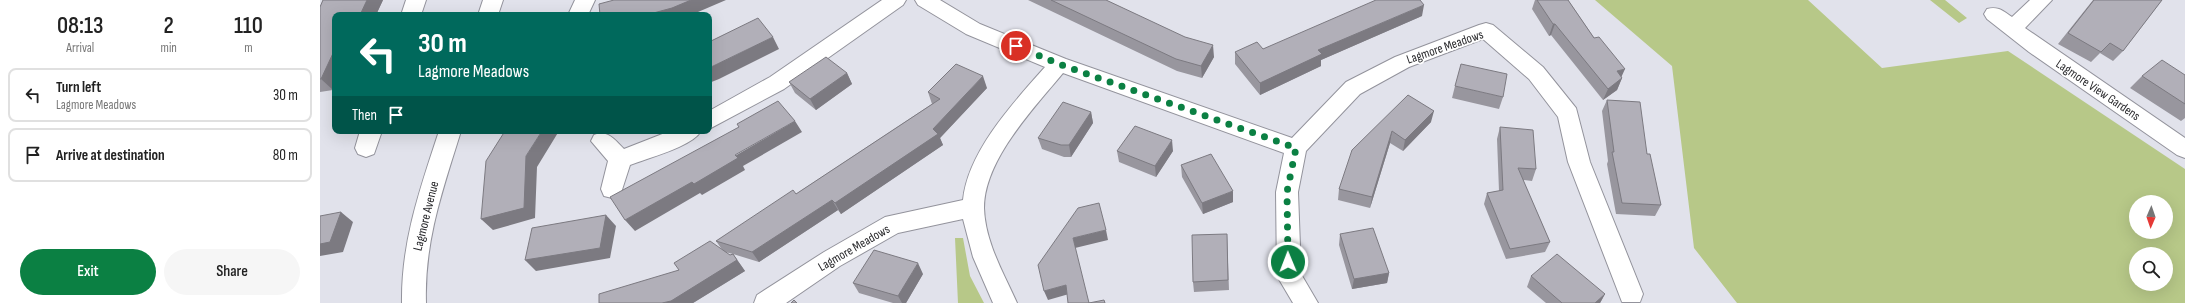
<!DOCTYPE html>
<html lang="en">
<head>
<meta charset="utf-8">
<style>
  body { margin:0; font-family:"Sofia Sans Condensed",sans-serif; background:#f6f6f6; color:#222; height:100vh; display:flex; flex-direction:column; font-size:15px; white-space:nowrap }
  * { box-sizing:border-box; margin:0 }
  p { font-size:13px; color:#767676 }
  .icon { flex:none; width:22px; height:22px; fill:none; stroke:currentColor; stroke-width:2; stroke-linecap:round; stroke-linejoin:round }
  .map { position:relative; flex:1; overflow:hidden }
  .drawer { display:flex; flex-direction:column; background:#fff; width:320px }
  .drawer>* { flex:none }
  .top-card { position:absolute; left:12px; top:12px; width:380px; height:122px; border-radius:8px; box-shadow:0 4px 16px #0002; background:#00695c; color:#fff; overflow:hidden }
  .needle { width:26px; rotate:182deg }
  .controls { position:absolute; left:1809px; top:195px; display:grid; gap:8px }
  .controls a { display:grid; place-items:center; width:44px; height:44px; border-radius:50%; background:#fff; box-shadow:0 4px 16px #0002; font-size:20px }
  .pin { position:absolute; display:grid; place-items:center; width:34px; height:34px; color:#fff; margin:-17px; border:2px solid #fff; border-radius:50%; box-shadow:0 1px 4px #0007 }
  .me { position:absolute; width:44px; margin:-22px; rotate:359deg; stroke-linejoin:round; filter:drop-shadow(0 0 3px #0008) }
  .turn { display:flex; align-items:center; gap:14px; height:84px; padding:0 20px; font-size:18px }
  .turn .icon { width:52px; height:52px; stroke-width:2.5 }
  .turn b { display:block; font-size:28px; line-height:34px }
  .then { display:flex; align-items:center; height:38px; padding:0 20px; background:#0003; gap:8px; font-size:15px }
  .eta { display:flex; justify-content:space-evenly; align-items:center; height:68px; text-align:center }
  .eta b { font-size:24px; font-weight:600; line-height:28px }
  .button { display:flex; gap:8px; margin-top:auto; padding:8px 20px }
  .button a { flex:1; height:46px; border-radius:24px; background:#0b8043; color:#fff; font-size:16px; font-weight:600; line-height:46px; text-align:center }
  .button a+a { background:#f6f6f6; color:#222 }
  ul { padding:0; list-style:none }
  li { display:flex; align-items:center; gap:12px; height:54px; margin:0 8px 6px; padding:0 12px; border:2px solid #e0e0e0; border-radius:8px }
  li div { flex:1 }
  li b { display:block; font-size:15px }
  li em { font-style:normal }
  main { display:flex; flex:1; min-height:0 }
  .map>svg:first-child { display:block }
</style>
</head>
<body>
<main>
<section class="drawer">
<div class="eta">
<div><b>08:13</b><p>Arrival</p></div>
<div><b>2</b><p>min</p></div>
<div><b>110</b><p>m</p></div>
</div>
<ul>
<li><svg class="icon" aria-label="left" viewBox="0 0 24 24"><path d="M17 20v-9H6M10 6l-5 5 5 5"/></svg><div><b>Turn left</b><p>Lagmore Meadows</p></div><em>30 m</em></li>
<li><svg class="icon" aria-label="arrive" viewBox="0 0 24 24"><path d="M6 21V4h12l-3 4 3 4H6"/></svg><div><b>Arrive at destination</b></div><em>80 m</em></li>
</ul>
<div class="button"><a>Exit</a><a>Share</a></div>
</section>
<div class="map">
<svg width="1865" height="303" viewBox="0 0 1865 303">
  <rect width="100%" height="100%" fill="#e1e2eb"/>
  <path fill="#b7c888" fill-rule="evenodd" d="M1275 0H1488L1562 68 1688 51 1865 169V303H1417L1374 248 1352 66ZM1816 202H1846V232H1816ZM1816 254H1846V284H1816Z
    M1610 0H1625L1647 18 1639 23Z
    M635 238H643L650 276 664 303H638Z"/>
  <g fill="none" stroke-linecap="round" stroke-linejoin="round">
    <g stroke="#93939c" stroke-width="2">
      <path id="minor" d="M86 0H106L101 15H81Z
        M163 0H183L178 15H158Z
        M255 0H275L268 15H248Z
        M562 0H586L583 5 464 89 389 129V111L450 77Z
        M595 0H620L660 24 746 59 972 138 1026 82 1075 57 1159 25 1166 23 1173 25 1223 67 1256 108 1270 162 1323 294 1320 302H1302L1248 162 1238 117 1209 79 1163 39 1089 67 1040 94 986 151 978 192 981 274 998 303H973L957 276 956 192 964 153 743 73C714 108 664 160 664 208 665 242 684 274 697 303H673L653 257 643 219 578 233 520 266 466 303H434L437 295 504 252 565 217 643 200C648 151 694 102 725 67L646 34 598 5Z
        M1710 0H1732L1705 28 1865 138V158L1857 155 1709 52 1667 19 1664 14 1667 9C1678 6 1683 11 1692 17Z
        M40 131H62L54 154 46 157 38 154 35 148Z
        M119 131H141C123 189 104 241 106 303H82C81 242 100 189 119 131Z
        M350 131H381C372 147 327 158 310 165L300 196 292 198 284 196 281 189 288 161 271 141 274 135C288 130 294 139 304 149Z"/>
    </g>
    <use href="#minor" fill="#fff" fill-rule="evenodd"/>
  </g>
  <path fill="#98969e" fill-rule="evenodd" d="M3 0H63L56 15H15L13 90 0 92V7Z
    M708 0H786L894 57 882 78 857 71Z
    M1215 0H1248L1302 78 1297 90 1283 100 1231 35 1229 36 1212 9Z
    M1773 0H1842L1803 51 1793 61 1780 53 1771 62 1738 44Z
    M1102 16 1001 60V66L940 95 915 64V52L943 49Z
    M527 73 532 84 496 110 475 93 469 82Z
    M1865 75V118L1861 121 1810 88 1822 76Z
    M1135 86 1183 97 1179 109 1132 98Z
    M667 88 620 138 623 145 521 214 518 210 439 262 413 254 425 271 373 303H279L359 270 403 251 396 241 476 194 612 104 608 92ZM405 252 413 254 410 255Z
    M1088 95 1111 122 1083 151 1070 143 1050 208 1018 200 1019 189Z
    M1287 100 1327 154 1341 205 1335 216 1296 214 1287 164 1288 161 1282 111Z
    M771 112 773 123 751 157H744L722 149 718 138Z
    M1180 127 1216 169 1212 181 1203 180 1230 242 1225 252 1186 259 1164 204 1167 193 1179 191 1177 139Z
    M797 151H853L836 177 799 162Z
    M861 165 913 202 883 214 862 177Z
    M907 234 909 290 874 292 873 282Z
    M1020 234 1069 273 1067 283 1032 289 1019 245Z
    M603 274 586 303H573L539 293 533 283Z
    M1211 276 1285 294 1280 303H1226L1207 287Z"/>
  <path fill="#7c7a81" d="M47 0H63L56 15H40Z
    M371 0H406L371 15H326Z
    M1104 5 1102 16 1001 60V66L940 95V83L998 50Z
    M1233 24H1235L1231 35 1229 36Z
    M453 37 459 49 399 79 389 83V68Z
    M893 45 894 57 882 78 881 66Z
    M15 49V87L13 90 1 79Z
    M1305 69 1300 80 1302 78 1297 90 1283 100 1288 89 1297 71Z
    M527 73 532 84 496 110 490 99Z
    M663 76 667 88 620 138 623 145 521 214 515 203 613 129Z
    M1114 111 1111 122 1083 151 1085 140Z
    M771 112 773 123 751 157 749 145Z
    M475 121 482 132 423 166 425 170 382 195 380 193 315 231 305 220Z
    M222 131H239L217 167 215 218 173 230 161 219 206 156Z
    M1072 131 1070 143 1050 208 1052 197Z
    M852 140 853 151 836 177 835 166Z
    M913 191V202L883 214 882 203Z
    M512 200 518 210 439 262 432 252Z
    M21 212 33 222 23 252 0 256V244Z
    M286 215 296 226 290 258 216 271 205 260Z
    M786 230 788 240 755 248 753 238Z
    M413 254 425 271 373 303H342Z
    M598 263 603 274 586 303H582L578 296Z
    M1069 273 1067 283 1032 289 1034 279Z
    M746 285 749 294 728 300 724 291Z
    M1285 294 1280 303H1275Z"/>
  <path fill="#b1afb8" stroke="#7c7a81" d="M3 0H47L40 15H15V49L1 79H0V7Z
    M294 0H371L352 8 326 15H280L279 4Z
    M731 0H786L865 37 893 45 881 66 856 59Z
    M1056 0H1100L1104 5 998 50 1002 54 940 83 915 52 937 42 943 49Z
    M1217 0H1248L1274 38 1279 37 1305 69 1297 71 1302 78 1288 89 1235 24H1233Z
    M1774 0H1842L1803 51 1790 43 1781 52 1748 33Z
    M438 18 453 37 389 68V42Z
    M506 57 527 73 490 99 469 82Z
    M1842 60 1865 75V104L1822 76Z
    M636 64 663 76 613 129 618 134 515 203 512 200 432 252 396 241 473 190 476 194 620 99 608 92Z
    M1141 64 1187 74 1183 97 1135 86Z
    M1088 95 1114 111 1085 140 1072 131 1052 197 1019 189 1032 150Z
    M1287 100 1320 102 1327 154H1330L1341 205 1302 203 1292 152H1294Z
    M458 101 475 121 415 155 418 158 374 184 372 182 305 220 290 197 419 127 417 124Z
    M743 102 771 112 749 145H741L718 138Z
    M815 126 852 140 835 166 797 151Z
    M1180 127 1213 130 1216 169 1198 168 1230 242 1190 249 1167 193 1183 190Z
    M185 131H222L206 156 204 208 161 219 166 161Z
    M891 154 913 191 882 203 861 165Z
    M779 203 786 230 753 238 769 303 784 300 785 303H748L746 285 724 291 718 265 758 208Z
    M21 212 10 242 0 244V216Z
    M286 215 280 248 205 260 212 228Z
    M1053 228 1069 273 1034 279 1020 234Z
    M907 234 908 280 873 282 872 235Z
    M390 241 410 255 413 254 417 260 351 301 342 303H279V294L359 270 354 263Z
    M554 250 598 263 578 296 533 283Z
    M1237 254 1285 294 1275 303H1242L1211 276Z
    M474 300 477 303H471Z"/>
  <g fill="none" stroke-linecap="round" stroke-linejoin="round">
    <path stroke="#0b8043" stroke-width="7" stroke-dasharray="0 12.6" d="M696 46 739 64 976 148 967 192 968 262"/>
  </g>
  <g text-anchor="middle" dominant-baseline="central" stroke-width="3.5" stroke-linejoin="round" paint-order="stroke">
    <g font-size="13" fill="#2a2a2d" stroke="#fff">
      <text transform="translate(1125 47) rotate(-19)">Lagmore Meadows</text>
      <text transform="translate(1778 90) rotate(34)">Lagmore View Gardens</text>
      <text transform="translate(106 216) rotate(-76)">Lagmore Avenue</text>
      <text transform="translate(534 248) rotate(-30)">Lagmore Meadows</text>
    </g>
  </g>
</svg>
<div class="controls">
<a><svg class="needle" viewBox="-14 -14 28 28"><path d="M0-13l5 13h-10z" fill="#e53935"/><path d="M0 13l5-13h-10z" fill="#767676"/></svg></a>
<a><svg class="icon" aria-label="search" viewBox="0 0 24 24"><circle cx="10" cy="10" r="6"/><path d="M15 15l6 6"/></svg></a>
</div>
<div class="pin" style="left:696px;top:46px;background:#d93025"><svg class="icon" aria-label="arrive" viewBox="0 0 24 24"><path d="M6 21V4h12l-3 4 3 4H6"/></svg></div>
<svg class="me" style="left:968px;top:262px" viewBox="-20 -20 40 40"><circle r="17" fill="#0b8043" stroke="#fff" stroke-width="3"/><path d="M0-11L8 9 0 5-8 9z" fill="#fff"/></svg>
<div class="top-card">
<div class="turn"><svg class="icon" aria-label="left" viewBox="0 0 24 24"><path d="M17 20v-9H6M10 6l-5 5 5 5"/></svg><div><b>30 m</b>Lagmore Meadows</div></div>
<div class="then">Then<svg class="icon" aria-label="arrive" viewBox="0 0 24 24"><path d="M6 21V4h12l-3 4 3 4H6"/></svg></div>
</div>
</div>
</main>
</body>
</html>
